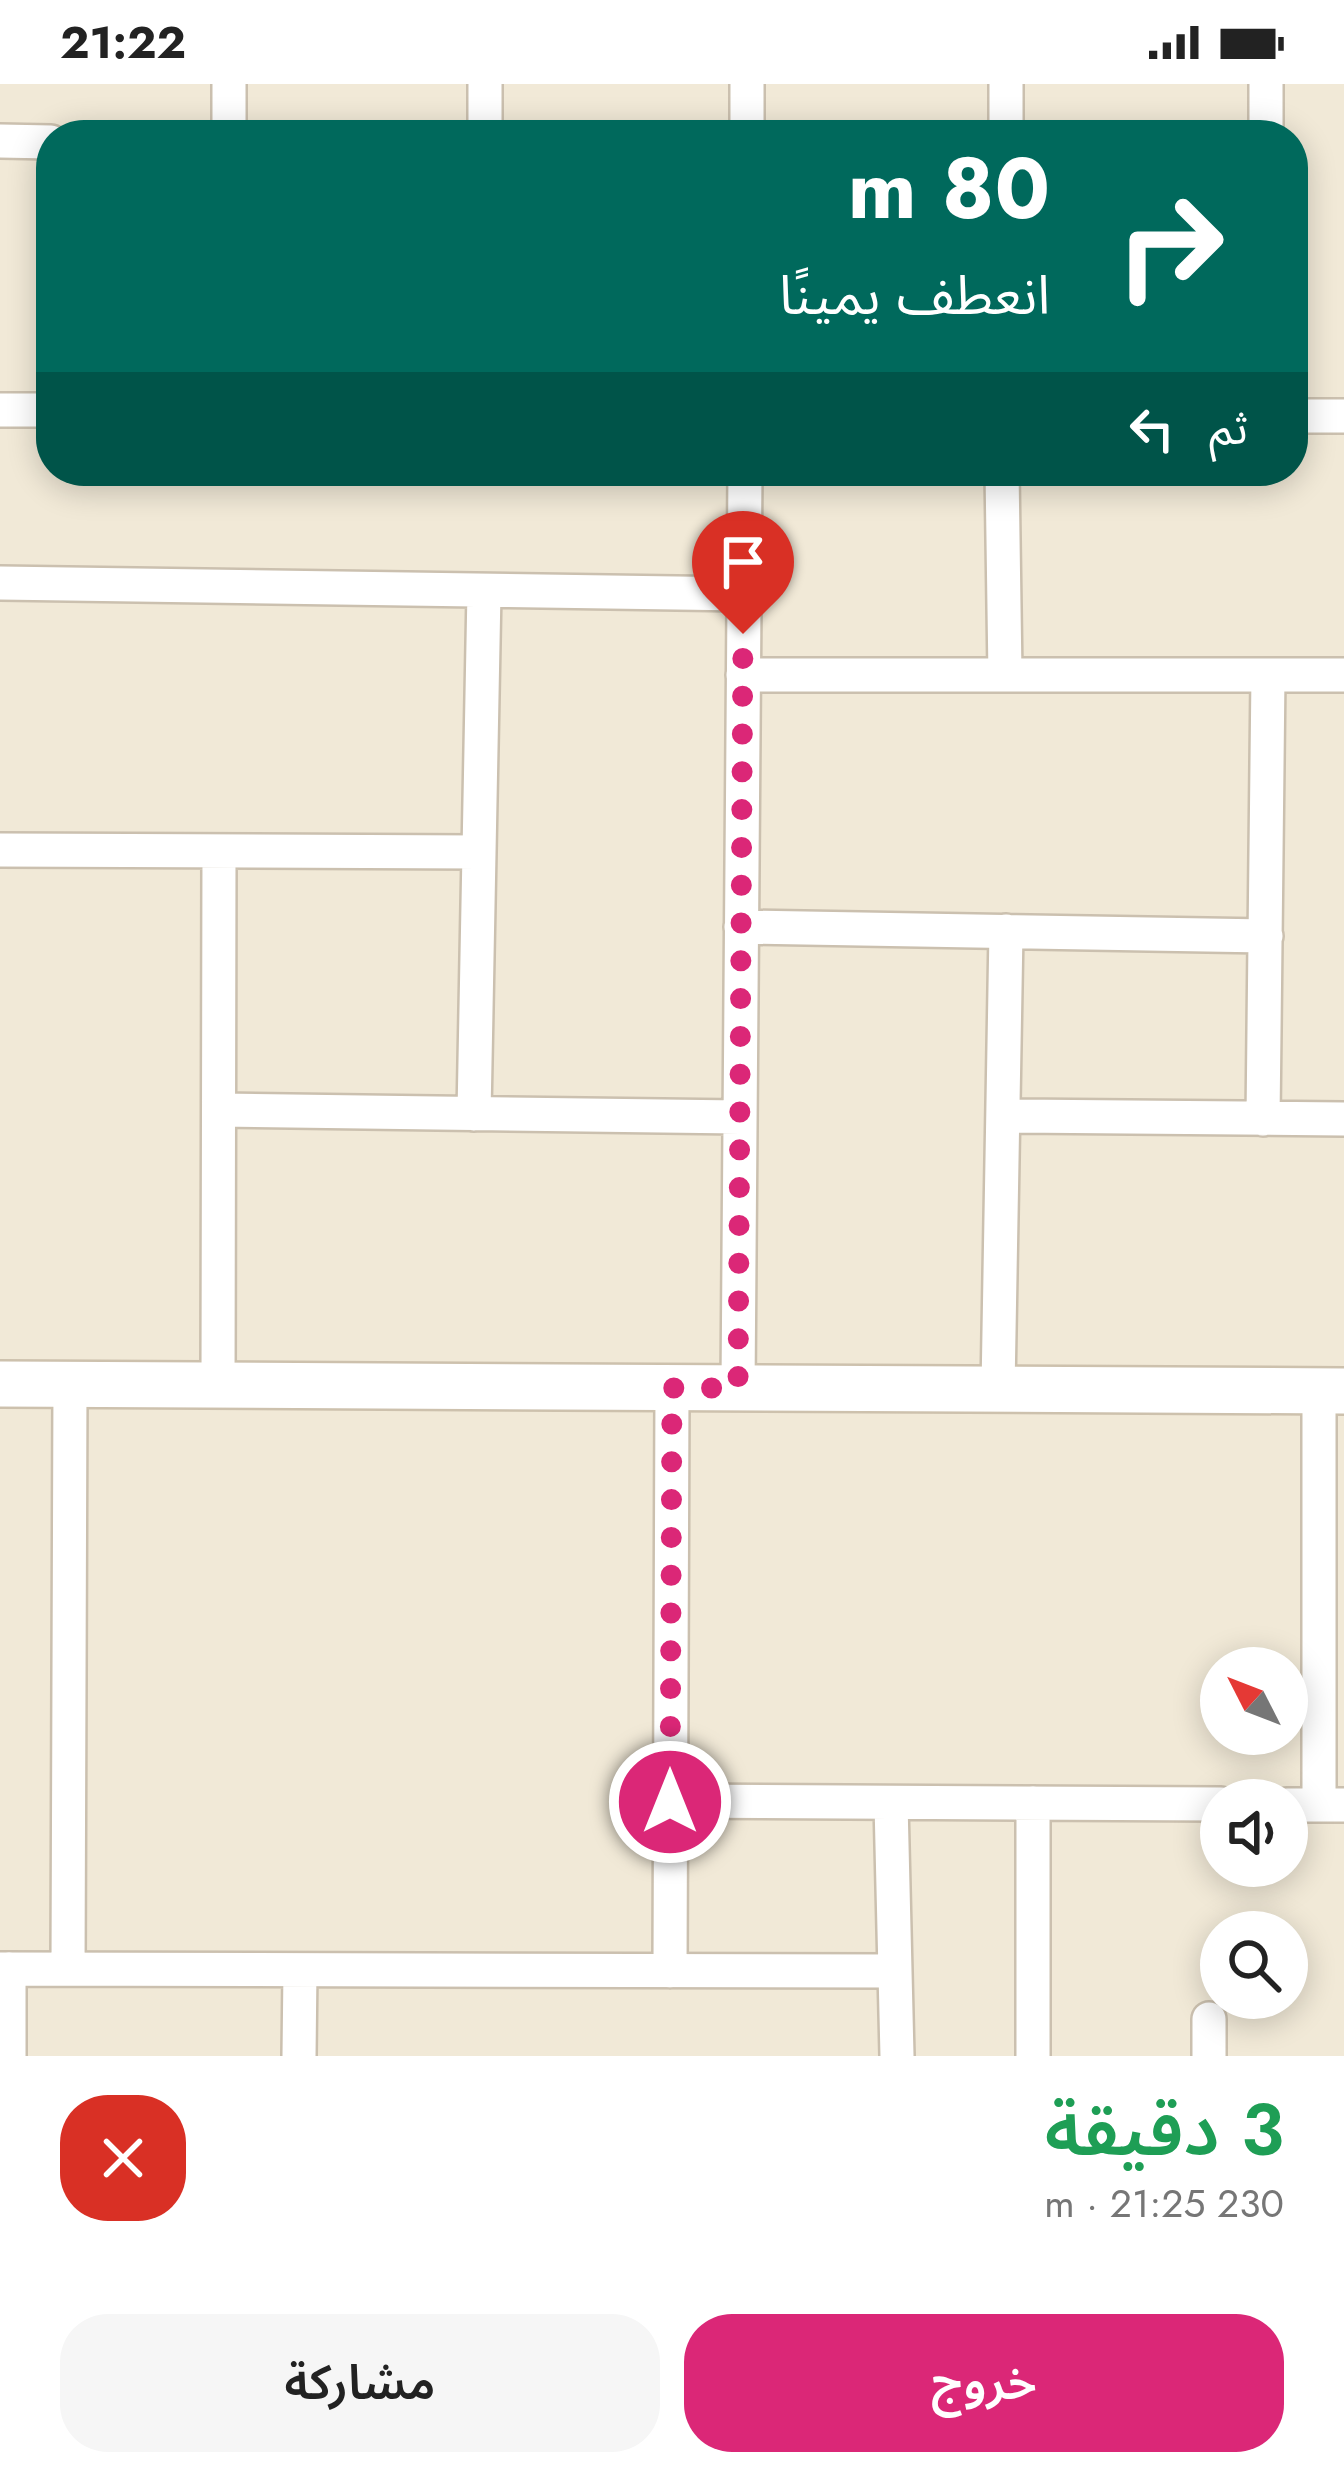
<!DOCTYPE html>
<html lang="ar">
<head>
<meta charset="utf-8">
<style>
  body { margin:0; font-family:Jost,"Noto Sans Arabic",sans-serif; background:#f6f6f6; color:#222; direction:rtl; height:100vh; display:flex; flex-direction:column; font-size:45px; white-space:nowrap }
  * { box-sizing:border-box; margin:0 }
  p { font-size:39px; color:#767676 }
  .icon { flex:none; width:66px; height:66px; fill:none; stroke:currentColor; stroke-width:2; stroke-linecap:round; stroke-linejoin:round }
  .map { position:relative; height:1972px; overflow:hidden; direction:ltr }
  .drawer { display:flex; flex-direction:column; background:#fff; flex:1 }
  .drawer>* { flex:none }
  .guide { position:absolute; left:36px; top:36px; width:1272px; height:366px; border-radius:48px; box-shadow:0 6px 30px #0003; direction:rtl; background:#00695c; color:#fff; overflow:hidden }
  .needle { width:78px; rotate:312deg }
  .fabs { position:absolute; left:1200px; top:1563px; display:grid; gap:24px }
  .fabs a { display:grid; place-items:center; width:108px; height:108px; border-radius:50%; background:#fff; box-shadow:0 6px 30px #0003; font-size:60px }
  .pin { position:absolute; display:grid; place-items:center; width:102px; height:102px; color:#fff; margin:-123px -51px; border-radius:50% 50% 50% 0; rotate:-45deg; box-shadow:0 0 12px #0007 }
  .pin .icon { rotate:45deg }
  .me { position:absolute; width:132px; margin:-66px; rotate:0deg; stroke-linejoin:round; filter:drop-shadow(0 0 9px #0008) }
  .turn { display:flex; align-items:center; gap:42px; height:252px; padding:0 60px; font-size:54px }
  .turn .icon { width:156px; height:156px; stroke-width:2.5 }
  .turn b { display:block; font-size:84px; line-height:102px }
  .then { display:flex; align-items:center; height:114px; padding:0 60px; background:#0003; gap:24px; font-size:45px }
  .round { display:grid; place-items:center; flex:none; width:126px; height:126px; border-radius:48px; background:#f6f6f6 }
  .overview { display:flex; align-items:center; justify-content:space-between; height:204px; padding:0 60px }
  h1 { font-size:72px; font-weight:600; line-height:90px; color:#1e9e55 }
  .button { display:flex; gap:24px; margin-top:auto; padding:24px 60px }
  .button a { flex:1; height:138px; border-radius:48px; background:#db2777; color:#fff; font-size:48px; font-weight:600; line-height:138px; text-align:center }
  .button a+a { background:#f6f6f6; color:#222 }
  .status { display:flex; justify-content:space-between; align-items:center; height:84px; padding:0 60px; background:#fff; direction:ltr }
  .status svg { height:33px; fill:currentColor }
  .map>svg:first-child { display:block }
</style>
</head>
<body>
<div class="status"><b>21:22</b><svg viewBox="0 0 49 12"><path d="M0 12V9h3v3zM5 12V6h3v6zM10 12V3h3v9zM15 12V0h3v12zM26 1h20v11H26zM47 4h2v5h-2z"/></svg></div>
<div class="map">
<svg width="1344" height="1972" viewBox="0 0 1344 1972">
  <rect width="100%" height="100%" fill="#faf6e8"/>
  <path fill="#f1e9d7" fill-rule="evenodd" d="M0 0H1344V1972H0ZM51 51H1293V387H51ZM1221 1584H1287V1650H1221ZM1221 1716H1287V1782H1221ZM1221 1848H1287V1914H1221Z"/>
  <g fill="none" stroke-linecap="round" stroke-linejoin="round">
    <g stroke="#cbc0af" stroke-width="38">
      <path id="street" d="M1006 0V51
        M229 51V0
        M485 51V0
        M747 51V0
        M1266 51V0
        M0 57 51 58
        M0 326H51
        M1293 332H1344
        M1002 387 1005 591
        M0 499 744 510
        M743 591H1344
        M0 766 479 768
        M741 843 1266 852
        M220 1026 740 1033
        M474 1030 484 507
        M1003 1032 1344 1035
        M1263 1035 1268 591
        M218 1301 219 767
        M738 1304 745 387
        M998 1305 1006 847
        M1319 1307V1721
        M670 1717 1221 1720
        M891 1719 897 1972
        M1287 1721H1344
        M0 1885 895 1887
        M68 1885 70 1300
        M670 1887 672 1304
        M9 1972V1885
        M299 1972 300 1886
        M1033 1972V1719
        M1209 1972V1935"/>
    </g>
    <g stroke="#cdc1ad" stroke-width="50">
      <path id="secondary" d="M0 1300 1344 1307"/>
    </g>
    <use href="#street" stroke="#fff" stroke-width="33"/>
    <use href="#secondary" stroke="#fff" stroke-width="45"/>
  </g>
  <g fill="none" stroke-linecap="round" stroke-linejoin="round">
    <path stroke="#db2777" stroke-width="21" stroke-dasharray="0 37.8" d="M670 1718 672 1304H738L743 550"/>
  </g>
</svg>
<div class="fabs">
<a><svg class="needle" viewBox="-14 -14 28 28"><path d="M0-13l5 13h-10z" fill="#e53935"/><path d="M0 13l5-13h-10z" fill="#767676"/></svg></a>
<a><svg class="icon" aria-label="sound" viewBox="0 0 24 24"><path d="M4 9h4l5-4v14l-5-4H4zM17 9q2 3 0 6"/></svg></a>
<a><svg class="icon" aria-label="search" viewBox="0 0 24 24"><circle cx="10" cy="10" r="6"/><path d="M15 15l6 6"/></svg></a>
</div>
<div class="pin" style="left:743px;top:550px;background:#d93025"><svg class="icon" aria-label="arrive" viewBox="0 0 24 24"><path d="M6 21V4h12l-3 4 3 4H6"/></svg></div>
<svg class="me" style="left:670px;top:1718px" viewBox="-20 -20 40 40"><circle r="17" fill="#db2777" stroke="#fff" stroke-width="3"/><path d="M0-11L8 9 0 5-8 9z" fill="#fff"/></svg>
<div class="guide">
<div class="turn"><svg class="icon" aria-label="right" viewBox="0 0 24 24"><path d="M7 20v-9h11M14 6l5 5-5 5"/></svg><div><b>80 m</b>انعطف يمينًا</div></div>
<div class="then">ثم<svg class="icon" aria-label="left" viewBox="0 0 24 24"><path d="M17 20v-9H6M10 6l-5 5 5 5"/></svg></div>
</div>
</div>
<section class="drawer">
<div class="overview"><div><h1>3 دقيقة</h1><p>230 m · 21:25</p></div><a class="round" style="background:#d93025;color:#fff"><svg class="icon" aria-label="close" viewBox="0 0 24 24"><path d="M6 6l12 12M18 6L6 18"/></svg></a></div>
<div class="button"><a>خروج</a><a>مشاركة</a></div>
</section>
</body>
</html>
